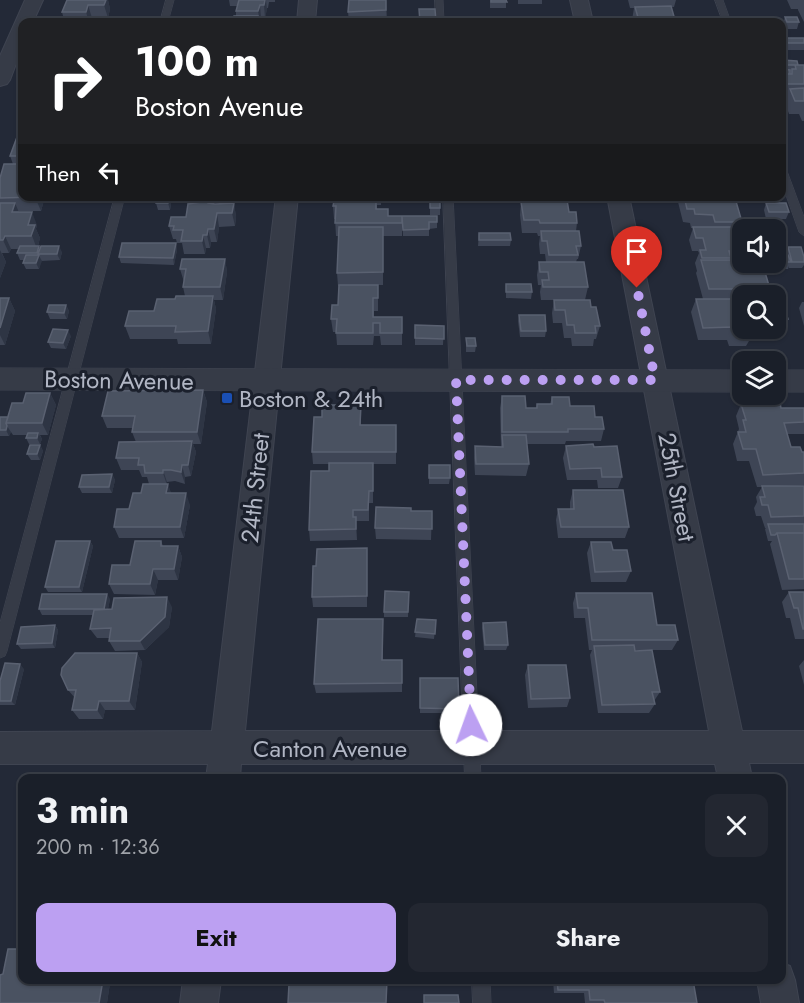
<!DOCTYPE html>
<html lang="en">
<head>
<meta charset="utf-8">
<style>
  body { margin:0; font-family:Jost,sans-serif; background:#232731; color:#f1f3f6; height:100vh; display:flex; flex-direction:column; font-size:22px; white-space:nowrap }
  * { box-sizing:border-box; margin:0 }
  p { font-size:20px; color:#9fa2a8 }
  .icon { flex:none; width:33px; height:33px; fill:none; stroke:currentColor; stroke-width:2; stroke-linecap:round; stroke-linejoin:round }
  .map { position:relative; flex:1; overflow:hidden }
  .side { position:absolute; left:18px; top:774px; width:768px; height:210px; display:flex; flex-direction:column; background:#1a1f29; border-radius:12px; box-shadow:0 2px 4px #0004,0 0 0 2px #383d46 }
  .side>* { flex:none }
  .banner { position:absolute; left:18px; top:18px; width:768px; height:183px; border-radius:12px; box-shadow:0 2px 4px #0004,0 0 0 2px #383d46; background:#202124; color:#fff; overflow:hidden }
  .buttons { position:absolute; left:732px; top:219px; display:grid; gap:12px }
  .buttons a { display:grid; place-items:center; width:54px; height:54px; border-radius:12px; background:#1a1f29; box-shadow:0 2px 4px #0004,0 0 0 2px #383d46; font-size:30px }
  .pin { position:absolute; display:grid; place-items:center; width:51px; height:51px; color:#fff; margin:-62px -26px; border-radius:50% 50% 50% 0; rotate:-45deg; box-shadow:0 0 6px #0007 }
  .pin .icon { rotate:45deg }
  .me { position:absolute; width:66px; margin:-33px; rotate:357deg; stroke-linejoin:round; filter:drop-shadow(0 0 4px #0008) }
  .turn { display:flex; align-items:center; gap:21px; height:126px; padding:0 18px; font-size:27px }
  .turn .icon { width:78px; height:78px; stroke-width:2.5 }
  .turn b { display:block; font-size:42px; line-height:51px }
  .then { display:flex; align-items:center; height:57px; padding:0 18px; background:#0003; gap:12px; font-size:22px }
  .round { display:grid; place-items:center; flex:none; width:63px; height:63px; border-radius:12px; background:#232731 }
  .summary { display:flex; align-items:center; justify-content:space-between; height:102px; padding:0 18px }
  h1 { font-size:36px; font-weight:700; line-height:45px }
  .cta { display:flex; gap:12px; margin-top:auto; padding:12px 18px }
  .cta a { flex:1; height:69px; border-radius:12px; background:#bca0f2; color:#111; font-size:24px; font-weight:700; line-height:69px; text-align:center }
  .cta a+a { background:#232731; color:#f1f3f6 }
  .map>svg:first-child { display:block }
</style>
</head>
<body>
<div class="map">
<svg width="804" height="1003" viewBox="0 0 804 1003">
  <rect width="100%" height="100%" fill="#232937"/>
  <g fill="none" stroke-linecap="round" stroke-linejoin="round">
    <g stroke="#3f4451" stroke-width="1">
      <path id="service" d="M166 0H174L168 22H160Z
        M435 0H443L444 22H436Z
        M715 0H723L731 22H723Z
        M782 168 787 171 804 217V236L799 232 782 184Z
        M115 196H125L7 651 5 656 0 658V623Z
        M443 196H453L481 778H465Z
        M472 980H490L491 1003H473Z"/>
    </g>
    <g stroke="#3f4451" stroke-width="2">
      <path id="minor" d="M25 0H43L33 22H22V48L10 80 7 84 0 86V56Z
        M299 0H317L315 22H297Z
        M570 0H588L593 22H575Z
        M276 196H298L245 731H709L607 196H629L742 731H804V763H749L752 778H718L715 764H241L240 778H206L208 764H0V732L212 731Z
        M782 963 790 966 795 980 799 1003H761L757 980H782Z
        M183 980H221L218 1003H180Z"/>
    </g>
    <g stroke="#3f4451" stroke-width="1">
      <path id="tertiary" d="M0 368 742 370V392L0 390Z
        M776 370H804V392H776Z"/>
    </g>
    <use href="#service" fill="#363b47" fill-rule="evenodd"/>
    <use href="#minor" fill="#363b47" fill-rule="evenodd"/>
    <use href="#tertiary" fill="#363b47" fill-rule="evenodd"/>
  </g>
  <path fill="#3e4555" d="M108 0 110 9 108 18H92L90 22H55L64 20 62 12Z
    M229 0H275V2H269L268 8H267L265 18H261L265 19 266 22H233L236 16V11L237 6H230Z
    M386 0 387 22H349L348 12Z
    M490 0H506V8H490Z
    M518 0H542V4H518Z
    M628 0H676L674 7H671L675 20V22H633L632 20 634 8H630Z
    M787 0H804V22L798 10V9H791Z
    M763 17 772 21V22H761Z
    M785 17 799 22 797 29H785L783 24Z
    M785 38H804V50H785L783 45Z
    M782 60 798 65H804V121H802L799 114H789L785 102 787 97H782Z
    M22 137V196H71L45 197 41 211H18L19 212 37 225 36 229 40 238 38 246 40 248 62 252 60 260 41 261 39 269H26L23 263 24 260H20L17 253 19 249H11L9 253H2L6 262 0 278V178L13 164 10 156Z
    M185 196H239L238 203H223V201H209V203L215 204 234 203 236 217 235 226 219 227 217 242H211L210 248H206L205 254H184L182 243H177L176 239H173L169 226 186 217 188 206Z
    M335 196H381V205H377V209L388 216H402V236H383V285H378V311H374V317H402V345H381L380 336H374L373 345H337L336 332H333L331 319 338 305 339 286H338L337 273 339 236H336L335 219H334L333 206Z
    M399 196H440V215H430V200H399Z
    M539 196H570V199L540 201Z
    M678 196H728L742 222 737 235H734L739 251 736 260 742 262H776L785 255V253L788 247 804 257V265L802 268H789V266L788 269H764L770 289 767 296H742V328H776V299L788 319 782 332H766L762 341H749L746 346H729L727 340H698L691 312 696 299H703L696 273 697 271 695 263 699 253 698 251H692L689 240 693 228H691L690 223 683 222 677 198Z
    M169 197 171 204 170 210H158L156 203Z
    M521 202 569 212 577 223 576 231 581 246 578 259H577L576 262 588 287 585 300 591 307 600 326 596 339H594L593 346H572L571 338H564L562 323H553L552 313 554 300H569H541L540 292 541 285H538L537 275 539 262H546L545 254H540L539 244 540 236H538L537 233H522L520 215Z
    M766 203 789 212 786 219H766L764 210Z
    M402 216 437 222V228L429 229V236H403Z
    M479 233 511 240 510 246H478Z
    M176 243 177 250 174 265 121 263 119 257Z
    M225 259 227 272 223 300H214L216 309 211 344H178L177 339H130L125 326 175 299 185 296 183 287 184 282 180 269Z
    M506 284 532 292 531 299 506 298Z
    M0 298H9L15 311 5 345H0Z
    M802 302H804V326L799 308Z
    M66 305 69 311 67 319H50L47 312Z
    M519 315 546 331 545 337H520L518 321Z
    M415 325 444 326 443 345H415Z
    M71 336 66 349 51 348 48 342Z
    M466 338 476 346 475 352H466Z
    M203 390 207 402 201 444H193L196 452 191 476 185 477V484L175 481 167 482V484L171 493 190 505 184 538H119L114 527 129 509 149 484 147 477H142L139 470H121L116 458 136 442 132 432 133 428H107L102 416Z
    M50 393 56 405 48 435H40L42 439 40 444H29L26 438 27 435H13L11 432 9 436H0V417H8L23 403Z
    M502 396 526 408H536L537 404H550L552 397 595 417 604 429 601 441H566L565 444H527L529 464 526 476 475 475 474 458 475 446 501 447 500 408Z
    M741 404 781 408H804V434H787L791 447 802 452H804V485L779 486H804V589L782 590 770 544 772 541H768L765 529 766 528H765L761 516H756L754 508 757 502 756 497 762 487H757L749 461H737L733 444 739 429 736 416Z
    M361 405V425H396V464H373V503H369V521H356L357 540 310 541 309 530 329 471V464H313L312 452 322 417Z
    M40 445 43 451 40 460H31L27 454Z
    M566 446 594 447 622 477 618 488H598L597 480H567L563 458Z
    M429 465 450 478 449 484H429Z
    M112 474 115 480 112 493H82L79 487Z
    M573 490 629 527 625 538H558L556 520 558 509H570V502Z
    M411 511H432L431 540 376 539 375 528Z
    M90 541 93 546 82 592H48L45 587Z
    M161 541 163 546H178L182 557 178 580H158L155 595 114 594 109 584 130 565Z
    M591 542 613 550 631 571 626 582H591L587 553Z
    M367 559V607H313L312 597Z
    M409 592 408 617H384V612Z
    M789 592H804V639H795L790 618H786L782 602Z
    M576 593 657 625 678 640 672 650H635L660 692 654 701 655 704 649 713H598L590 655 592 650H589L585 618H574L573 603Z
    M110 599 108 609 172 607 169 627 145 650 115 651 109 641V638H97L90 629 93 615H42L39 609Z
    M383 619V660H402V692L316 693 314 684Z
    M417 619 436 620 434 639 415 637Z
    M483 623 508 645 506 650H484L482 628Z
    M55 625 58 630 55 648 21 649 17 644Z
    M137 653 142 662 135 710H105L103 719H79L72 710 75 698 68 690Z
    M804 660V685L799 666Z
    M528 665 570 698 567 707 528 708 525 675Z
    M24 669 15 705H0V681Z
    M420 678 459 709 458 713H420Z
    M0 975 127 980 126 983H110L107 1003H0Z
    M553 980H693L697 1003H585L584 993H554Z"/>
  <path fill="#2e3544" d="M106 0H108L110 9 108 18 104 5Z
    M265 0H266L267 10 265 18 264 5Z
    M88 5 92 18 90 22H89L86 12Z
    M260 5 261 18 260 22 258 11Z
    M36 196H45L41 211 35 197Z
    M169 197 171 204 170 210 168 203Z
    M15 203 21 217 12 212Z
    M234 203 236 217 235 226 232 213Z
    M32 212 37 225 36 229 40 238 37 249 28 225Z
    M217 213 219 227 217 242 214 229Z
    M208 229 211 242 210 248 207 235Z
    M203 235 206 248 205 254 202 241Z
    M5 236 11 249 9 253 3 240Z
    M176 243 177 250 174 265 173 258Z
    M39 246 42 253 38 254 42 261 39 269 36 263 38 256 37 253Z
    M59 246 62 252 60 260 57 254Z
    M0 250 6 262 0 278Z
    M225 259 227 272 223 300 220 287Z
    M213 296 216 309 211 344 208 331Z
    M9 298 15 311 5 345 0 335V328Z
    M66 305 69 311 67 319 64 313Z
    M68 330 71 336 66 349 63 343Z
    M203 390 207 402 201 444 197 432Z
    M50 393 56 405 48 435 42 423Z
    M7 426 11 432 9 436 6 430Z
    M38 433 42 439 40 444 37 438Z
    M192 441 196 452 191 476 188 465Z
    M40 445 43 451 40 460 37 454Z
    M182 465 185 477V484L181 472Z
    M163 470 167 482V485L163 473Z
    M112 474 115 480 112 493 109 487Z
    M168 484 172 495 166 493Z
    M186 493 190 505 184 538 180 527Z
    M90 541 93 546 82 592 79 587Z
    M178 546 182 557 178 580 174 569Z
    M153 569 158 580 155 595 150 584Z
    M107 594 110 599 107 615 104 609Z
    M167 597 172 607 169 627 145 650 140 641Z
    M55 625 58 630 55 648 52 643Z
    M137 653 142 662 135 710 129 701Z
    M20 664 24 669 15 705 11 701Z
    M99 701 105 710 103 719 97 710Z
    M103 980 110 983 107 1003H99Z
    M120 980H127L126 983Z"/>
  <path fill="#4a5261" stroke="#5a6171" stroke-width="1.5" d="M67 0H106L104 5H88L86 12H62Z
    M239 0H265L264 5H260L258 11H236Z
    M349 0H386V10L348 12Z
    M491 0H506L507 2H491Z
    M671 6 675 20 639 21 635 7Z
    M419 9H435L436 22H420Z
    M234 16H258V19H265V22H233Z
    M198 17H214L213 22H197Z
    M349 17H383L382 22H349Z
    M763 17H770L772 21H765Z
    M785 17H797L799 22H787Z
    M81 18H87L85 22H55L57 20H79Z
    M533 18 549 19 550 22H498V19Z
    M785 38H804V43H788Z
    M782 60 797 61 798 65H782Z
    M795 65H804V84H783L782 81V74H792V69H796Z
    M782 69 790 70V74H782Z
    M804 88V101H795L790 89Z
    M17 137H22V156H10Z
    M4 164H22V196H36L35 197 0 198V178Z
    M335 196H376V209H388V216H402V223H335L336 206H333Z
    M430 196H440V208H430Z
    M684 196H728V198H735L742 222H715L713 215 695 214 694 209H687Z
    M157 197H169L168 203H156Z
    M567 200 569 212H576L577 223H540L539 220H524L521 202Z
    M208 201V203L215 204 234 203 232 213H217L214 229H208L207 235H203L202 241H181L183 230H173L174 226H169L171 217H186L188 204Z
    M0 203H15L12 212H32L28 225H35L31 236H5L3 240H0Z
    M766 203H786L789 212H769Z
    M402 216H437V222H429V229L403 230Z
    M339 227H383V272L337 273Z
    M693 227H731L739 251H729L731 258H702L700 250H706L703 238H696Z
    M541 231H579L581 246H576L578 255H549L547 241H542Z
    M479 233H510L511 240H479Z
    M122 243H176L173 258 119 257Z
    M20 246H39L37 253H17Z
    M41 246H59L57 254H38Z
    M788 247H801L804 257V262H792Z
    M26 255H39L36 263H23Z
    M776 255H788L791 262H776Z
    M182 259H225L220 287H183L186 269H180Z
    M701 260H742V262H762L770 289H709Z
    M539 262H584L588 287H543L542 280H549L548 272H540Z
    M506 284H531L532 292H506Z
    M339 285H378V298H373V317H402V333H380V323H373V333H336L337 319H331L332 305H338Z
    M176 296H213L208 331 175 332 176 326H125L129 311H154L157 299H175Z
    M0 298H9L0 328Z
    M696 299H742V328H750L752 334H734L732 327 703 328Z
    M776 299H781L788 319H776Z
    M554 300H590L591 307H596L600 326H595L596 333H575L574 325H567L565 310H555Z
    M49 305H66L64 313 47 312Z
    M519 315H545L546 331H521Z
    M415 325 444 326V339L415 338Z
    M53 329 68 330 63 343 48 342Z
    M466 338H475L476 346H467Z
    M203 390 197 432H132L135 416H102L108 391Z
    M26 393H50L42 423H6L12 403H23Z
    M502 396H525L526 408H537V404H552V397H569L570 406H594L595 417H602L604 429H568V432H502Z
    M780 403 781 408H804V422L784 423 791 447H800L802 452H804V473L763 475 756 449H743L738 432H746L743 420H746L741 404Z
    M322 405H361L360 425H396V452H312L314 417H322Z
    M0 417H8L6 423 7 426 6 430H0Z
    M28 433H38L37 438H26Z
    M502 435H526L529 464H476L475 446 503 447Z
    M192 441 188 465H182L181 472 171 470H163V473H145L144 465H138L139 458H116L119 442Z
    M593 444 594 447 617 446 622 477H602L601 468 570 469 566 446Z
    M30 445H40L37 454H27Z
    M329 463H373V491H369L368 510H353V517H356V529L309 530 311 471H329Z
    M429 465H450V478H429Z
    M112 474 109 487H79L82 475Z
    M143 484H168L166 493H186L180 527H114L117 509H129L133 493H141Z
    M762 486H804V516L771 517 768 505H762L760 497H765Z
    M573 490H623L629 527H561L558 509H574Z
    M376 507 411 508V511H432V529L375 528Z
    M768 524H804V533H777L775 535H771Z
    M777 533H804V579H789Z
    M56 541H90L79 587H45Z
    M135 541H161V546H178L174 569H153L150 584H109L112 565H130Z
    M591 542H611L613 550H627L631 571 595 572Z
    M367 548V596L312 597 313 566H316L317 549Z
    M385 591 409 592 408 612H384Z
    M789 592H804V629H803L798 608H794Z
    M576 593H652L657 625H675L678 640H592L588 608H578Z
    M42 594H107L104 609H39Z
    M167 597 165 617 140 641H109L111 628 90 629 94 610 112 609 114 598Z
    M318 619H383L382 660H402V683L314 684Z
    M417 619 436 620 435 634 415 632Z
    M506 622 508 645H485L483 623Z
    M55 625 52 643 17 644 21 627Z
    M634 645 635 651 652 650 660 692H652L655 704 602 705 594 646Z
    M75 653H137L129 701H99L97 710H72L76 690H68L61 675 62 668Z
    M5 663 20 664 11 701H0V681Z
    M528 665H566L570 698 531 699Z
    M420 678H458L459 709 420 708Z
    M8 949H22V980H103L99 1003H0V975L3 974Z
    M285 980H387L386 1003H288L289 984H285Z
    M557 980H693L697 1003H605L604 1000H590L589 990H558Z
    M424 995H458L459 1003H424Z"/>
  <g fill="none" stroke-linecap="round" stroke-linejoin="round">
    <path stroke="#bca0f2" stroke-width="10" stroke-dasharray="0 18" d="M471 725 456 380H655L637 288"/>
  </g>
  <rect fill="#1a4fb4" stroke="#1b202c" stroke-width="2" x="221" y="392" width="12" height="12" rx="3"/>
  <g text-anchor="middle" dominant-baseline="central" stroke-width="6" stroke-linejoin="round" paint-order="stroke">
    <g font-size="24" fill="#b1b6c4" stroke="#1b202c">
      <text transform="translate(119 380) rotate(1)">Boston Avenue</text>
      <text transform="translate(677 487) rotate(79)">25th Street</text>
      <text transform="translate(255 488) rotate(-84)">24th Street</text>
      <text x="330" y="748">Canton Avenue</text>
    </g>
    <g font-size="24" fill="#b1b6c4" stroke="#1b202c" text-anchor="start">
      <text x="239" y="398">Boston &amp; 24th</text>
    </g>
  </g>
</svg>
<div class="buttons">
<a><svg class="icon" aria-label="sound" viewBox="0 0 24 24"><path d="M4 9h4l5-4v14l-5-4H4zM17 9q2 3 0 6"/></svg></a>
<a><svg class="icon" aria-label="search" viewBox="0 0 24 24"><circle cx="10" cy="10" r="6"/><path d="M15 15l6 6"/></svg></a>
<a><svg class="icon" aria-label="layers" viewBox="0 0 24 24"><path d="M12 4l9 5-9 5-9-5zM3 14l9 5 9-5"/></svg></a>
</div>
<div class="pin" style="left:637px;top:288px;background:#d93025"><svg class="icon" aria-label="arrive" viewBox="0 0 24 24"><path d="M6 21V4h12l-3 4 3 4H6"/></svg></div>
<svg class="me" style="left:471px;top:725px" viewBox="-20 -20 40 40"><circle r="19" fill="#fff"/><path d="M0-13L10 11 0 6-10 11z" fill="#bca0f2"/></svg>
<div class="banner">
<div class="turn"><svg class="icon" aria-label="right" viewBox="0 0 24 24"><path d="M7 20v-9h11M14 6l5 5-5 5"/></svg><div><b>100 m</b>Boston Avenue</div></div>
<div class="then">Then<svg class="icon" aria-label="left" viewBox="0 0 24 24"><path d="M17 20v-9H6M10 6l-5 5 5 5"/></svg></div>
</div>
<section class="side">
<div class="summary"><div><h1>3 min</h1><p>200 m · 12:36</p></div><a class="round"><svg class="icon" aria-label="close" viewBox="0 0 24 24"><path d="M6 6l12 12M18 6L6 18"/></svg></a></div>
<div class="cta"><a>Exit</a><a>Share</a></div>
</section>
</div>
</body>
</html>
